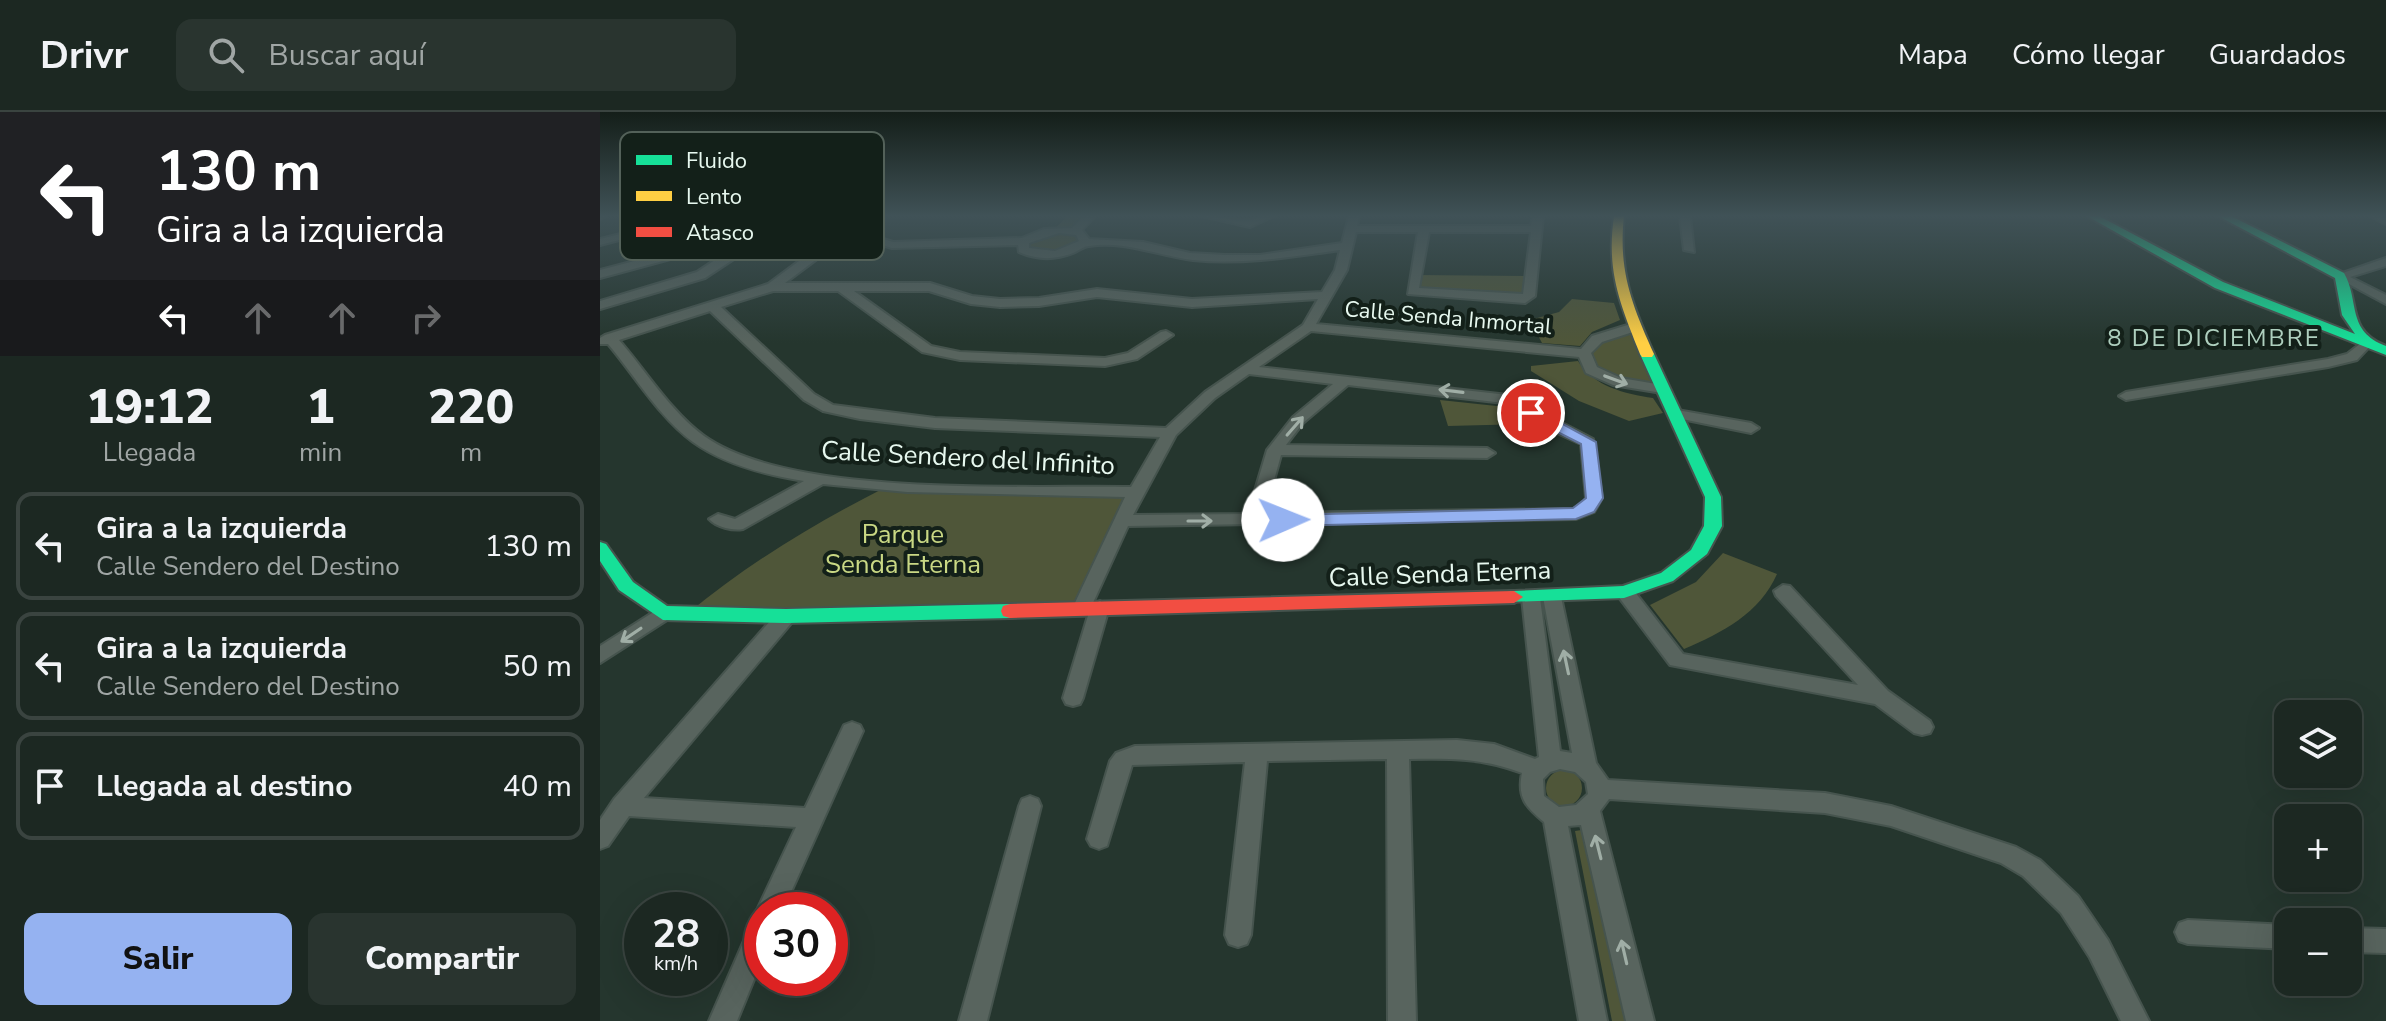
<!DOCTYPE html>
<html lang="es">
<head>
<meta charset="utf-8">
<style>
  body { margin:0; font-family:"Nunito Sans",sans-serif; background:#29342f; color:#f1f3f6; height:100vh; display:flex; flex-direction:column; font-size:30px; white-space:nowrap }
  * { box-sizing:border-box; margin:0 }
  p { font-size:26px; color:#a0a6a5 }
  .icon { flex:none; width:44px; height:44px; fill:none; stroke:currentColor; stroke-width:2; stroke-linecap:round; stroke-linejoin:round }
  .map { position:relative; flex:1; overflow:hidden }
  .sheet { display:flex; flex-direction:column; background:#1c2822; width:600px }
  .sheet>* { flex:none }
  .guide { background:#202124; color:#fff; overflow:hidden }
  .buttons { position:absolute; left:1674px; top:588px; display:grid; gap:16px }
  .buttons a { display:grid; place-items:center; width:88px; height:88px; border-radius:16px; background:#1c2822; box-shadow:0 8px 32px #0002,0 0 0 2px #3a4440; font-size:40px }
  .speed { position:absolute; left:24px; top:780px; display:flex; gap:16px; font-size:40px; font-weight:700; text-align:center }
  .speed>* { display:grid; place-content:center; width:104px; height:104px; border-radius:50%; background:#1c2822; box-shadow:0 8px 32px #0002,0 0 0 2px #3a4440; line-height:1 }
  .speed small { font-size:20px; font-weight:400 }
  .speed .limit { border:12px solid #d22; background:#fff; color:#111 }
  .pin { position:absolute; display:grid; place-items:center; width:68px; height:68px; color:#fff; margin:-34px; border:4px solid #fff; border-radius:50%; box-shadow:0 2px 8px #0007 }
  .me { position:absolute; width:88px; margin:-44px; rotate:89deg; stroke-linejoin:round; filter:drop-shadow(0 0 6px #0008) }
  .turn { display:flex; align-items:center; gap:28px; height:168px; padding:0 24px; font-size:36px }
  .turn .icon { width:104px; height:104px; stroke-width:2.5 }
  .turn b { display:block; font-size:56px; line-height:68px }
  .lanes { display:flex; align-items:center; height:76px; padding:0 24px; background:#0003; justify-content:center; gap:40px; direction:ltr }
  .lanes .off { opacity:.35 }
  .eta { display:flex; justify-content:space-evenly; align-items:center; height:136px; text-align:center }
  .eta b { font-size:48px; font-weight:800; line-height:56px }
  .cta { display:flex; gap:16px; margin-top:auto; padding:16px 24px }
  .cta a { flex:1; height:92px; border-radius:16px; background:#95b2f1; color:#111; font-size:32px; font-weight:800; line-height:92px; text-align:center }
  .cta a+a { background:#29342f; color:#f1f3f6 }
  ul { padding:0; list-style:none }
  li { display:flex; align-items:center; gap:24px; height:108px; margin:0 16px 12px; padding:0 8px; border:4px solid #3a4440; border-radius:16px }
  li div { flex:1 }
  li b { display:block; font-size:30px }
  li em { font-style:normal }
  header { display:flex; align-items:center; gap:48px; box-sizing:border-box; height:112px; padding:0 40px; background:#1c2822; border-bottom:2px solid #3a4440 }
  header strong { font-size:38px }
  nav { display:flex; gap:44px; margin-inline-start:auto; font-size:28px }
  .search { width:560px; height:72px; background:#29342f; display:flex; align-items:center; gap:20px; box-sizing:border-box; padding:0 28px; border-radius:16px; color:#a0a6a5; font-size:30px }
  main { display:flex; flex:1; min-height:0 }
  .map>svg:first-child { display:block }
</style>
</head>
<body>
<header>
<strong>Drivr</strong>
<div class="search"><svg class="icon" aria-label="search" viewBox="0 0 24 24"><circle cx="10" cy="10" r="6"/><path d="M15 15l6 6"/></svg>Buscar aquí</div>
<nav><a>Mapa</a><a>Cómo llegar</a><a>Guardados</a></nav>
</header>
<main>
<section class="sheet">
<div class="guide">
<div class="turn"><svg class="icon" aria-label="left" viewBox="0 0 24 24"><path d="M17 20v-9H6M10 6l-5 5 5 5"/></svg><div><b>130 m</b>Gira a la izquierda</div></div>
<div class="lanes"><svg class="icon" aria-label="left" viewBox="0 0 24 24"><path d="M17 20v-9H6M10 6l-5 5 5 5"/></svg><svg class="icon off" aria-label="ahead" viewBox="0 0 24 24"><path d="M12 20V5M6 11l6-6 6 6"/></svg><svg class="icon off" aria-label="ahead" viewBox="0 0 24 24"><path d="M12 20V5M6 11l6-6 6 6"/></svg><svg class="icon off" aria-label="right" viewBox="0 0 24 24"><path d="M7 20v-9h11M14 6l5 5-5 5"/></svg></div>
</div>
<div class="eta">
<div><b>19:12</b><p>Llegada</p></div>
<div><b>1</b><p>min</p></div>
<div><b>220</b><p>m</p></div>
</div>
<ul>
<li><svg class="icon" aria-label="left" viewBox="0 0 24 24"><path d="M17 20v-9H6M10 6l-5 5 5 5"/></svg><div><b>Gira a la izquierda</b><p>Calle Sendero del Destino</p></div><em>130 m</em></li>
<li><svg class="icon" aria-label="left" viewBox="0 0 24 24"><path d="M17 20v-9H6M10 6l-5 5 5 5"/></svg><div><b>Gira a la izquierda</b><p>Calle Sendero del Destino</p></div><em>50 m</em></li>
<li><svg class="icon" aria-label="arrive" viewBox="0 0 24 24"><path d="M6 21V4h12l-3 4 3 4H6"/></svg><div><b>Llegada al destino</b></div><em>40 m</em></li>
</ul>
<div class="cta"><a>Salir</a><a>Compartir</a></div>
</section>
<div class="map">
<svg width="1786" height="909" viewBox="0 0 1786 909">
  <rect width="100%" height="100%" fill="#25362e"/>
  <path fill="#4f5639" d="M467 104H490L476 118 485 124 469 139 428 141 424 129 454 118Z
    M817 163 931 164 929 184 819 181Z
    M972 187 1014 191 1020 208 992 220 980 234 942 231 930 208 959 200Z
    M1034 215 1062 277 991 258 984 241 997 227Z
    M978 249C993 274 1025 282 1053 286L1063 301 1029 309 979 289 931 259V254Z
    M840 288 906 295 927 312 848 314Z
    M288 374 536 380 482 495 87 502C150 450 215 411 288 374Z
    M1123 441 1177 462C1160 501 1122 521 1084 537L1050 493 1096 470Z
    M946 676a18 18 0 1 1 36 0a18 18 0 1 1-36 0Z
    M988 717 1029 909H1012L975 719Z"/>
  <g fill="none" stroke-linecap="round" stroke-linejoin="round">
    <g stroke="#46544e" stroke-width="4">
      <path id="street" d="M0 104H6L0 107Z
        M93 104H110L0 133V127Z
        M233 104H243L251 117 293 130 422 126 444 117 472 116 484 104H495L482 118 489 127 543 130 590 141 625 143H660L742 131 749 104H759L757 114H931L933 104H943L935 184 925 191 808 182 818 120H756L747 158 716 212 981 237 992 224 1034 211 1041 215 1039 218 1002 230 991 241 997 255 1021 266 1062 273 1069 277 1062 281 1013 273 986 261 979 245 711 219 659 255 908 283 993 327 1002 386 994 400 976 407 528 414 492 493 500 489 509 496 483 586 480 592 473 594 466 592 463 586 490 497 482 502 473 495 525 385 307 380 223 372 143 417C133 419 116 415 109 407L118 402 135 407 204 369C166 363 125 353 93 330 59 305 35 264 8 232H0V226L5 223 168 172 241 118ZM829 120H931L923 182 819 176ZM459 121 476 123 479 129 455 139 429 136V131ZM249 123 292 136 418 133 419 140C437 148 455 148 473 141 478 139 484 134 489 134 524 128 559 144 593 148 643 153 691 145 740 138L735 158 722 180 592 187 497 177 439 186 400 187 372 184 330 171H185ZM173 179H238L322 240 360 248 505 254 537 247 573 223 566 219 561 220 528 241 505 246 360 240 331 234 254 179H329L371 192 400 195 439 194 497 185 592 195 718 187 703 213 605 280 566 316 335 306 233 293 214 282 121 195ZM110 199 204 288 223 299 260 307 335 316 560 325 531 375C423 373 191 386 104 324 71 300 46 259 19 228ZM649 262 733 272 693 305 667 338 648 402 533 403 576 323 615 286ZM748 273 904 291 944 315 981 332 986 386 982 392 973 397 665 401 681 343 887 346 895 341 887 336 686 333 703 311Z
        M602 104C617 103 634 110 648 108 658 108 664 103 674 104L650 115Z
        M1080 104H1090L1094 140 1084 138Z
        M1770 104 1786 105V112Z
        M153 118 159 121 158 131 105 166 0 197V189L97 160 148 126 0 166V158Z
        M1786 146V154L1750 165 1786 183V192L1734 164Z
        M1765 228 1772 232 1757 248 1728 255 1526 288 1519 284 1526 280 1728 247 1747 242Z
        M1077 298 1151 311 1159 316 1151 321 1072 305 1070 302Z
        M1183 473 1190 474 1288 579 1330 609 1333 615 1330 621 1322 623 1314 621 1275 592 1070 553 1015 480 1024 474 1031 475 1083 542 1258 573 1176 484 1174 479Z
        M952 479 961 485 996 651 1008 668 1225 681 1291 694 1416 735 1440 748 1478 784 1508 828 1549 909H1521L1490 846 1461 801 1423 764 1401 751 1291 714 1225 701 1009 687 1000 699 1054 909H1026L981 713 968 714 1007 909H979L944 710C926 695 917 686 922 661 882 646 851 646 809 647L816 909H788L787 647 667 649 651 823 647 832 638 835 629 832 625 823 645 650 532 653 507 734 499 737 491 734 487 727 510 649 516 641 535 634 857 628 894 632 935 647 939 645 922 486 931 480 940 486 960 639 972 641 943 485ZM960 657 975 660 986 670 988 682 976 693 959 695 944 684 943 667 950 660Z
        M63 494 70 496 72 501 70 506 0 551V534Z
        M186 497 193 499 196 504 193 509 44 686 205 696 244 613 252 610 260 613 263 619 183 798H162V848L137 909H109L153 808 161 805 157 798 196 715 29 704 8 734 0 737V708L14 687 179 499Z
        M430 684 438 687 441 694 387 909H359L419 694 422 687Z
        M1588 808 1688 813V837L1588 832 1579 829 1575 820 1579 811Z
        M1748 816 1786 817V841L1748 840Z"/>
    </g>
    <g stroke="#46544e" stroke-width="4">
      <path id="fast" d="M1487 104H1499L1623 170 1755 222 1742 203 1735 166 1618 104H1631L1744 161C1760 189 1746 219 1786 234V243L1615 176Z
        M1047 238 1054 242 1121 385 1122 414 1107 442 1073 469 1024 486 907 490 905 485 907 480 914 479 1023 474 1061 461 1091 438 1104 414 1105 385 1040 242Z
        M0 430 6 432 33 470 67 494 186 497 410 492 417 494 419 499 417 504 410 506 186 511 63 508 19 478 0 449Z"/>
    </g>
    <g stroke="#46544e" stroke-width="4">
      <path id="slow" d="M1014 104H1024C1018 159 1032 193 1054 242L1052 245H1042L1040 242C1020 192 1006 159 1014 104Z"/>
    </g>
    <g stroke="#46544e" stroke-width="4">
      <path id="jam" d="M914 479 923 485 914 491 410 506 403 504 401 499 403 494 410 492Z"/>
    </g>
    <use href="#street" fill="#58645e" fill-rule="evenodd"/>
    <use href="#fast" fill="#16e098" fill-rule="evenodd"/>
    <use href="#slow" fill="#ffcf43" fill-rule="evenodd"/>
    <use href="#jam" fill="#f24e42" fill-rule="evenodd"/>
  </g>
  <defs><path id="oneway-shaft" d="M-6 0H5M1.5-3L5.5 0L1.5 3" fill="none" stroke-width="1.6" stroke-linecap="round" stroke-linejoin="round" transform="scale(2)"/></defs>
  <g stroke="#a0aea6">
    <use href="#oneway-shaft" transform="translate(1016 268) rotate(20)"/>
    <use href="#oneway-shaft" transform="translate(851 279) rotate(-173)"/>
    <use href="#oneway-shaft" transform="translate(695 314) rotate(-49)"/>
    <use href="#oneway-shaft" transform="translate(600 409)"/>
    <use href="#oneway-shaft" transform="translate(31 523) rotate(146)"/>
    <use href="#oneway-shaft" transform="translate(966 550) rotate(-102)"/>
    <use href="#oneway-shaft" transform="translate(998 735) rotate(-104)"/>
    <use href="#oneway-shaft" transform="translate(1024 840) rotate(-103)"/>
  </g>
  <linearGradient id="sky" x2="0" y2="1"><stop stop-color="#141e19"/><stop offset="0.45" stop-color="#405257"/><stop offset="1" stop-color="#405257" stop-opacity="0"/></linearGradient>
  <rect width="1786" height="231" fill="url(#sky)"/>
  <path fill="#95b2f1" stroke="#61749d" stroke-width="2" d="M926 298H937L996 330 1003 386 994 400 976 407 683 414 674 408 683 403 973 396 986 386 981 332 926 304Z"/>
  <g text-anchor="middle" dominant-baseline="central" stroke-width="8" stroke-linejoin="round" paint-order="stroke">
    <g font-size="22" fill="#e7f8ef" stroke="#132019">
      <text transform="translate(848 206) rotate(5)">Calle Senda Inmortal</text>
    </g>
    <g font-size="24" letter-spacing="2" fill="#aecfbe" stroke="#132019">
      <text x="1614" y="226">8 DE DICIEMBRE</text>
    </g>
    <g font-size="26" fill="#e7f8ef" stroke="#132019">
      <text transform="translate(368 346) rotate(3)">Calle Sendero del Infinito</text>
      <text transform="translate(840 462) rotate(-2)">Calle Senda Eterna</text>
    </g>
    <g font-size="26" fill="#c9d884" stroke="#132019">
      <text x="303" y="422">Parque<tspan x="303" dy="30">Senda Eterna</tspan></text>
    </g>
  </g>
  <rect x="20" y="20" width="264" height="128" rx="12" fill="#132019" stroke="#536159" stroke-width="2"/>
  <rect x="36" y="43" width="36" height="10" fill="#16e098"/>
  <rect x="36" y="79" width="36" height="10" fill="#ffcf43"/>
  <rect x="36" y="115" width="36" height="10" fill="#f24e42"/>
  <g font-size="22" fill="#e7f8ef">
    <text x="86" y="56">Fluido</text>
    <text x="86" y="92">Lento</text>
    <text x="86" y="128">Atasco</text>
  </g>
</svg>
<div class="buttons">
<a><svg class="icon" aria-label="layers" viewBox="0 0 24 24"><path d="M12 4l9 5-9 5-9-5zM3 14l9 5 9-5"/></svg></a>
<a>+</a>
<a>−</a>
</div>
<div class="speed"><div>28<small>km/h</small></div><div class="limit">30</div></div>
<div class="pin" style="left:931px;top:301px;background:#d93025"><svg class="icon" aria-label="arrive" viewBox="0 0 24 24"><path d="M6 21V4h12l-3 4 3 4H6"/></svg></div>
<svg class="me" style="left:683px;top:408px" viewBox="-20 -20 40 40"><circle r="19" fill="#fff"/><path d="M0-13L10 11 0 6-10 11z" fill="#95b2f1"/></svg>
</div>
</main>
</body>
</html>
